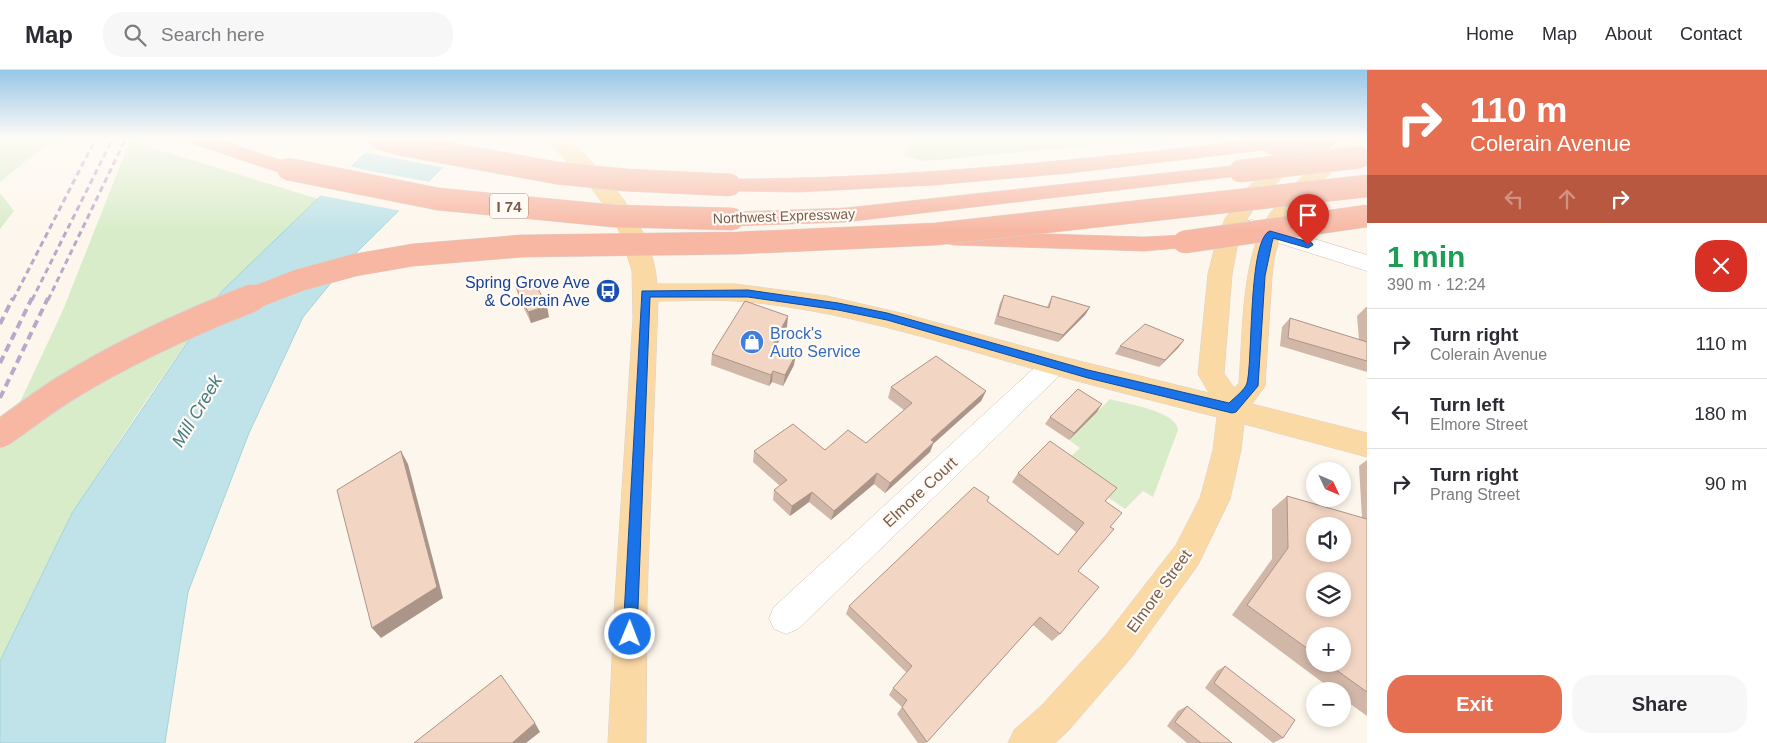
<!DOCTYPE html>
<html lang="en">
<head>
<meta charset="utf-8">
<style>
  body { margin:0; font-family:Helvetica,sans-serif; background:#f7f7f7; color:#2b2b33; height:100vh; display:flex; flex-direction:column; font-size:19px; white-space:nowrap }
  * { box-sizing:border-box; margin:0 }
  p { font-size:16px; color:#7c7c81 }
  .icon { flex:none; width:28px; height:28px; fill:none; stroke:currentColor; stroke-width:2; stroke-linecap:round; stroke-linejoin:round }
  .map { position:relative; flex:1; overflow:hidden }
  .side { display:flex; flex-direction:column; background:#fff; width:400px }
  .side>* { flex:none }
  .banner { background:#e76f51; color:#fff; overflow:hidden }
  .needle { width:32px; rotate:134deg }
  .controls { position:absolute; left:1306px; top:392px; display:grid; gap:10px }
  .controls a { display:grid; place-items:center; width:45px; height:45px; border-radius:50%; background:#fff; box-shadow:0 2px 8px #0003; font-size:25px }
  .pin { position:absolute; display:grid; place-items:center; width:42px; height:42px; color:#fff; margin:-51px -21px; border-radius:50% 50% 50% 0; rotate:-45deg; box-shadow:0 0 5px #0007 }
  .pin .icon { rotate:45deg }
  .me { position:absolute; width:55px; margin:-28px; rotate:1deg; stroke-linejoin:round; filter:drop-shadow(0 0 4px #0008) }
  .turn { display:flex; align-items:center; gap:18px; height:105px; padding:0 20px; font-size:22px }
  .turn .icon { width:65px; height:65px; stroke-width:2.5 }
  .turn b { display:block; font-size:35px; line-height:42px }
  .lanes { display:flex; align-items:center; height:48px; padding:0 20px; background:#0003; justify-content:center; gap:25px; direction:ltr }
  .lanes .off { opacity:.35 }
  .round { display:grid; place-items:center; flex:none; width:52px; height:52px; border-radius:20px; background:#f7f7f7 }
  .overview { display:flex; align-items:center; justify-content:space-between; height:85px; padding:0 20px }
  h1 { font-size:30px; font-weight:800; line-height:38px; color:#1e9e55 }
  .cta { display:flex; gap:10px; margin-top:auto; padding:10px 20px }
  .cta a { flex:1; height:58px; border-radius:20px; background:#e76f51; color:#fff; font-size:20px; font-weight:800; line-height:58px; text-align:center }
  .cta a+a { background:#f7f7f7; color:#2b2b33 }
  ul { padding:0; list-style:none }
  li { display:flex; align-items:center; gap:15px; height:70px; padding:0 20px; border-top:1px solid #e1e1e2 }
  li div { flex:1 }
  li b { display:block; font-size:19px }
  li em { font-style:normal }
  header { display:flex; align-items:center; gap:30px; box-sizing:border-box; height:70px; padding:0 25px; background:#fff; border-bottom:1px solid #e1e1e2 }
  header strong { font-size:24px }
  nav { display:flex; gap:28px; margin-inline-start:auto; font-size:18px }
  .search { width:350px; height:45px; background:#f7f7f7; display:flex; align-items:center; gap:12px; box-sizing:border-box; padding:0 18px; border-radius:20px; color:#7c7c81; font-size:19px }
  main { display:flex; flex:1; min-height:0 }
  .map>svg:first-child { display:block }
</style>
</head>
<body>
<header>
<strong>Map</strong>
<div class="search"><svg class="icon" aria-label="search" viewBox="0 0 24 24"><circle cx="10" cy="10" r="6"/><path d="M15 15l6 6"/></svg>Search here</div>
<nav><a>Home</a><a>Map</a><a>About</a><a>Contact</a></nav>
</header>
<main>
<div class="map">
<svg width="1367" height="673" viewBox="0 0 1367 673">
  <rect width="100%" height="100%" fill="#fdf6ec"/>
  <path fill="#d8ecc9" d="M0 68H54L0 112Z
    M918 68H1168L925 91 902 86Z
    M130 71 318 129 222 221 142 337 72 443 0 591V375L63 240Z
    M0 123 14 141 0 159Z
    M1110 329C1126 334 1177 341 1178 360L1153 427 1143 421 1125 439 1062 395 1080 378 1069 370Z"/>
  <path fill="#bfe3e8" stroke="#a5d3da" d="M381 68H472L353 186 303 247 249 363 188 522 165 673H0V591L72 443 222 221Z"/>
  <path fill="#fdf6ec" d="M378 68H475L445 98 363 82Z
    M348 96 376 102 431 112 402 141 318 125Z"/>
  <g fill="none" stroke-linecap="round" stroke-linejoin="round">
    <g stroke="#d1beb0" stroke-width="1">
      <path id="minor" d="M1252 150 1367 185V201L1244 162 1241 157 1244 152Z
        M1054 285 1063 288 1067 295 1063 302 798 559 786 564 774 559 769 548 774 537 1045 288Z"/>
    </g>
    <g stroke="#dad1cd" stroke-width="1">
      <path id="major" d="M545 68H567C608 105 653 156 657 214H735L827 226 905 244 1059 286 1209 323 1198 304 1208 204 1216 172 1225 149 1242 123 1300 68H1321L1258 132 1247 149 1238 172 1232 204 1224 303 1234 318 1239 313C1243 261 1241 184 1271 142 1291 114 1319 91 1344 68H1365L1305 129 1290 147 1281 164 1275 184 1272 206 1265 316 1252 334 1367 363V387L1244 354 1241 380 1230 429 1198 495 1130 589 1068 661 1055 673H1008L1014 660 1042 635 1106 565 1176 475 1200 428 1213 380 1217 347C1151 330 1085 314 1020 295 930 269 842 241 748 232 718 229 688 231 658 231L647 528 646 673H608L615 528 633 248 632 201 620 163 611 145 590 116Z"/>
    </g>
    <g stroke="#dad1cd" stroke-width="1">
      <path id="highway" d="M185 68H215L295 95 298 99 295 103 288 105 281 103 188 72Z
        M1273 68 1280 70 1283 74 1280 78 1070 103 934 115 798 122 730 121 723 120 719 115 723 110 730 109C912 109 1092 88 1273 68Z
        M1240 95 1247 97 1250 101 1247 105 845 152 733 156 725 154 722 149 725 144 733 142 845 138Z
        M953 161 1144 167 1184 165 1192 167 1195 172 1192 177 1144 181 953 175 945 173 942 168 945 163Z"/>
    </g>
    <use href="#minor" fill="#fff" fill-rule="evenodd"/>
    <use href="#major" fill="#fbd9a5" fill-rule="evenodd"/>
    <use href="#highway" fill="#f7b7a3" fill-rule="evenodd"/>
    <path stroke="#b9a8c9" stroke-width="3" stroke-dasharray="6 4" stroke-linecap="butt" d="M13 230 96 68
      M32 230 113 68
      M48 230 126 68"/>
    <path stroke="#b9a8c9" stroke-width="4" stroke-dasharray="8 5" stroke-linecap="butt" d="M0 254 13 228
      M0 293 32 228
      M0 328 48 228"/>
    <g stroke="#dad1cd" stroke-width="23" stroke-linecap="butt">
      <path id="highway-bridge-far1" d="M379 68 403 75 557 103 626 110 730 115
        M1273 74 1325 68
        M288 99 438 129 614 146 733 149
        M1240 101 1360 87
        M1184 172 1367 146
        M248 230 300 210 355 195 413 185 522 176 739 173 936 164 1367 116"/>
    </g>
    <g stroke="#dad1cd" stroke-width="29" stroke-linecap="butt">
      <path id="highway-bridge" d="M0 364C22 349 43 332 66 318 124 282 188 253 252 228"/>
    </g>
    <use href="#highway-bridge-far1" stroke="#f7b7a3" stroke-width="22"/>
    <use href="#highway-bridge" stroke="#f7b7a3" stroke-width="27"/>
  </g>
  <path fill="#d1b7a8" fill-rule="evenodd" d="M516 217 549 247 531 253 519 228Z
    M1004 225 1047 237 1052 226 1090 237 1085 245 1058 272 994 254 1000 233Z
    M1366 237H1367V302L1280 276 1282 257 1290 248 1359 270 1357 246Z
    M787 257 775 277 794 295 783 316 772 312 769 316 711 295 712 284Z
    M1184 270 1178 278 1159 297 1115 284 1120 276Z
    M891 317 986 321 981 331 933 374 930 382 885 423 874 414 831 450 809 432 790 446 773 430 774 420 780 416 753 392 754 381 825 380 866 373 904 340 888 328Z
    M1097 342 1069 370 1045 354 1050 347Z
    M1367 390V646L1342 628V621H1334L1232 545 1272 489V439L1287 426 1362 448 1359 396ZM1315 566 1342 594H1315Z
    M1018 403 1105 431 1110 457 1078 501 1060 564 1052 571 1033 555 926 673H918L897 644 902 637 889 625 893 618 907 603 846 544 849 536 987 431 1058 485 1076 462 1012 412Z
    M1225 596 1283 668 1273 673 1205 618 1217 601Z
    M1187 636 1232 673H1187L1167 656 1178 641Z"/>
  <path fill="#aa9588" d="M547 236 549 247 531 253 528 242Z
    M1090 237 1085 245 1058 272 1063 265Z
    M788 246 787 257 770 287 772 276Z
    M1184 270 1178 278 1159 297 1165 290Z
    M796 284 794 295 783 316 785 305Z
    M773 301 772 312 769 316 771 305Z
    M986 321 981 331 933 374 930 382 885 423 890 413 931 370Z
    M1102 334 1097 342 1069 370 1074 363Z
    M401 381 408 394 443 528 381 568 372 558Z
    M877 403 874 414 831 450 834 441Z
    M812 422 809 432 790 446 792 436Z
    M535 653 540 662 526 673H512Z"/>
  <path fill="#f3d5c3" stroke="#aa9588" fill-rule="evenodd" d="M534 211 547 236 528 242 516 217Z
    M1004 225 1049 238 1052 226 1090 237 1063 265 998 246Z
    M745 231 788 246 772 276 796 284 785 305 773 301 771 305 712 284Z
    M1290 248 1367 272V291L1288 268Z
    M1145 254 1184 270 1165 290 1120 276Z
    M936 286 986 321 931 370 934 372 890 413 877 403 834 441 812 422 792 436 774 420 787 410 754 381 793 354 825 380 848 360 866 373 912 333 891 317Z
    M1078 319 1102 334 1074 363 1050 347Z
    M1050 371 1117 418 1105 431 1122 443 1110 457 1114 459 1078 501 1099 517 1060 564 1040 547 927 672 902 637 907 630 893 618 912 596 849 536 974 417 989 427 987 431 1058 485 1084 453 1018 403Z
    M401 381 437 517 372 558 337 420Z
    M1287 426 1367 449V622L1328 594H1342V566H1315V584L1247 535 1288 478ZM1315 456H1342V484H1315ZM1315 511H1342V539H1315Z
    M1225 596 1295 650 1283 668 1214 613Z
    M501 605 535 653 512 673H414Z
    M1187 636 1232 673H1201L1175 652Z"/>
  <linearGradient id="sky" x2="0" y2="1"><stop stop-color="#97c7e8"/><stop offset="0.42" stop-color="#fefbf6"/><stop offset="1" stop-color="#fefbf6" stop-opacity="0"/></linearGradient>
  <rect width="1367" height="162" fill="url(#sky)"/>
  <path fill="#1a73e8" stroke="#114b97" d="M1270 161 1312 173 1313 175 1308 178 1273 168 1265 206 1258 316 1236 342 1232 343 1088 308 887 250 838 240 748 227H650L637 564 635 569 630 571 625 569 623 564 642 221 748 220 838 233 887 243 1088 300 1229 333C1234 328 1245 320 1247 313 1253 290 1248 169 1270 161Z"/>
  <defs>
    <g id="bus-disc" transform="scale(1.25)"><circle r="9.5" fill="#1a4fb4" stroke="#fffaf3"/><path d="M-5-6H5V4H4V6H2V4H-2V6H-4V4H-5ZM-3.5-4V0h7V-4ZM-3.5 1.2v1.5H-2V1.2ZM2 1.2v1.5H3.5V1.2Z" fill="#fff"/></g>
    <g id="shop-disc" transform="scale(1.25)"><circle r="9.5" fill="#3f7fe0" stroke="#fffaf3"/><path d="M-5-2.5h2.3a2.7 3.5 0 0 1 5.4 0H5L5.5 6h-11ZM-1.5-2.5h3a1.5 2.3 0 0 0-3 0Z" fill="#fff"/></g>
  </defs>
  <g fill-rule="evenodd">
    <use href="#bus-disc" x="608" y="221"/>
    <use href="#shop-disc" x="752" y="272"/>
  </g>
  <g text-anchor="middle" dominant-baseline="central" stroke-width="4.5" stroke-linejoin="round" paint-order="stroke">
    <g font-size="14" fill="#7a5c4d" stroke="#fffaf3">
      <text transform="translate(784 146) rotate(-2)">Northwest Expressway</text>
    </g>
    <rect fill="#fffaf3" stroke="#a28b7f" stroke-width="1" x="490" y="123.5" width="38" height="25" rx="4"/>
    <g font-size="15" font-weight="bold" fill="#7a5c4d">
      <text x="509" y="136">I 74</text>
    </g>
    <g font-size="16" fill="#164399" stroke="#fffaf3" text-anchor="end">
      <text x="590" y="212">Spring Grove Ave<tspan x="590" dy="18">&amp; Colerain Ave</tspan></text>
    </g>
    <g font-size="16" fill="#366cbe" stroke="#fffaf3" text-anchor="start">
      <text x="770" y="263">Brock's<tspan x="770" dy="18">Auto Service</tspan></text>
    </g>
    <g font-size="16" fill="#7a5c4d" stroke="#fffaf3">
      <text transform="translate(920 422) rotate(-43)">Elmore Court</text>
      <text transform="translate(1159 521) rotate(-54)">Elmore Street</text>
    </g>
    <g font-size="18" font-style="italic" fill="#437c86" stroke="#fffaf3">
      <text transform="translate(197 341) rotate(-59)">Mill Creek</text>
    </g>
  </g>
</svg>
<div class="controls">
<a><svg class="needle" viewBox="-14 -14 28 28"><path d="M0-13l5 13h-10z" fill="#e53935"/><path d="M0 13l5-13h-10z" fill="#7c7c81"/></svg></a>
<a><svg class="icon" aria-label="sound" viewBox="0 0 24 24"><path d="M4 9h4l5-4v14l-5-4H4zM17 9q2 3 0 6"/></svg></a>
<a><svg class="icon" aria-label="layers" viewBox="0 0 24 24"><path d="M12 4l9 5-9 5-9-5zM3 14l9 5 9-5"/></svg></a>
<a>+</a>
<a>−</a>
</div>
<div class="pin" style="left:1308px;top:175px;background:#d93025"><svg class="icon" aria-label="arrive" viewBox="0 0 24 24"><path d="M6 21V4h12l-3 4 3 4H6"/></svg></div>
<svg class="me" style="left:630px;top:564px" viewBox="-20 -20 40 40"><circle r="17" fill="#1a73e8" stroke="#fff" stroke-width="3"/><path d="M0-11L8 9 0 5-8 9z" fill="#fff"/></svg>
</div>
<section class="side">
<div class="banner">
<div class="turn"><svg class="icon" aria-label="right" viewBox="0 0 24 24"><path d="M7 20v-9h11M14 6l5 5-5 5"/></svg><div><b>110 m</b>Colerain Avenue</div></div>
<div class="lanes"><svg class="icon off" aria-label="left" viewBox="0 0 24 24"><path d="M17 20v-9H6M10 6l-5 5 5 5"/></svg><svg class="icon off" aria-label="ahead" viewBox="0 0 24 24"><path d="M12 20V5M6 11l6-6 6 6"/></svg><svg class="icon" aria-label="right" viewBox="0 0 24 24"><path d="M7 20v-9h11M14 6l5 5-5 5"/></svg></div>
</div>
<div class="overview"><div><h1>1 min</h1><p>390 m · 12:24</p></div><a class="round" style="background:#d93025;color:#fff"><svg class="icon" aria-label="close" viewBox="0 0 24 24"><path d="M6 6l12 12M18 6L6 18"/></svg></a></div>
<ul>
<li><svg class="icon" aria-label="right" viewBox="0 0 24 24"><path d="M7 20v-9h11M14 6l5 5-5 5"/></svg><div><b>Turn right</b><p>Colerain Avenue</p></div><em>110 m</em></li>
<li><svg class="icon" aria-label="left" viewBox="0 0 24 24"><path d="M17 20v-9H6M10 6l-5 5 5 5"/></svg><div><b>Turn left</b><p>Elmore Street</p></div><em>180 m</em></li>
<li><svg class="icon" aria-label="right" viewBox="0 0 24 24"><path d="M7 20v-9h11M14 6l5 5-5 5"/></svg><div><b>Turn right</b><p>Prang Street</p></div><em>90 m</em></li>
</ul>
<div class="cta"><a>Exit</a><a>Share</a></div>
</section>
</main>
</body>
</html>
